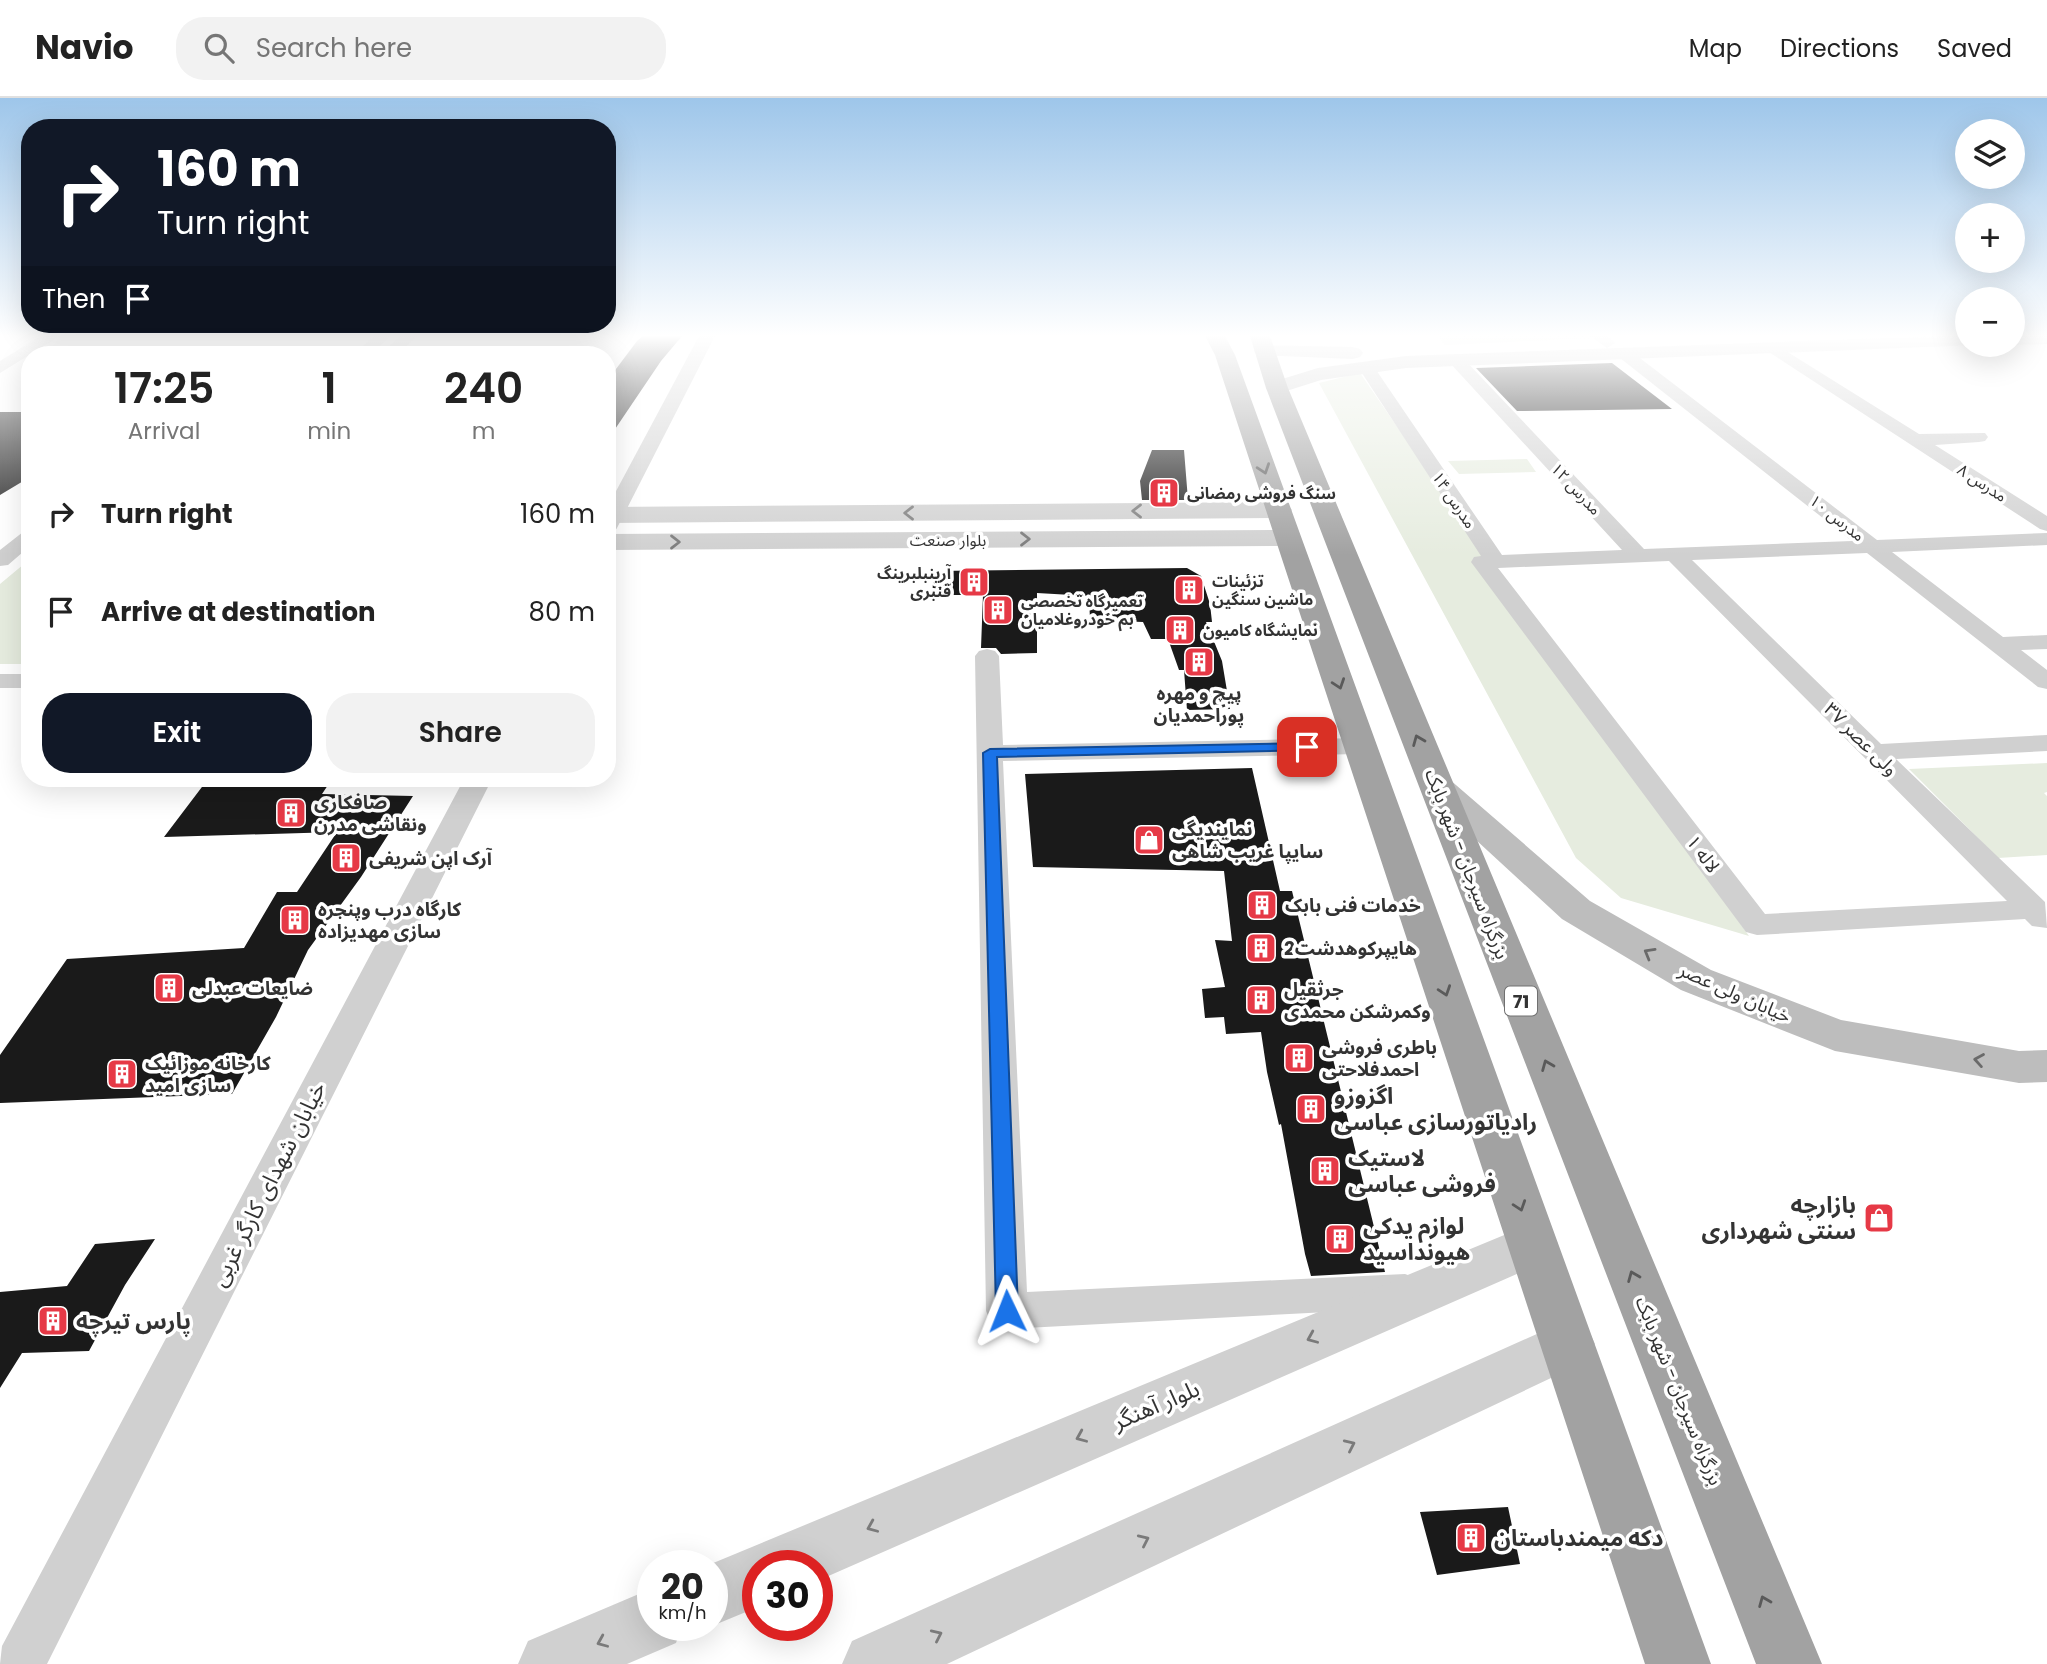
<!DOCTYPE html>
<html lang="en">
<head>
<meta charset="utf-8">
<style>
  body { margin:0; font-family:Poppins,"Noto Sans Arabic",sans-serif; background:#f2f2f2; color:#222; height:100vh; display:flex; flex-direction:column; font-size:26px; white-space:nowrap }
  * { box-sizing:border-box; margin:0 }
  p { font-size:23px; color:#767676 }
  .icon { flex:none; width:38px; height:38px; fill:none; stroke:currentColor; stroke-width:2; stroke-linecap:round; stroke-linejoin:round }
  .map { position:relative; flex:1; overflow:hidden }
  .sheet { position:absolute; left:21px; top:248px; width:595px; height:441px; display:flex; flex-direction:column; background:#fff; border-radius:28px; box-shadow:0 7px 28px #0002 }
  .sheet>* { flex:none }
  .top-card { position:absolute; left:21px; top:21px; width:595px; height:214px; border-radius:28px; box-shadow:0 7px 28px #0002; background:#111827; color:#fff; overflow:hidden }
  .buttons { position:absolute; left:1955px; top:21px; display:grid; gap:14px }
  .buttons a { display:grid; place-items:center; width:70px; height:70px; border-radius:50%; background:#fff; box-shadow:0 7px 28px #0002; font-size:35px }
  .speed { position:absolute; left:637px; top:1452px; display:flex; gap:14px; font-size:35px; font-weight:700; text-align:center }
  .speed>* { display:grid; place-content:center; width:91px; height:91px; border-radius:50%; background:#fff; box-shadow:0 7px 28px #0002; line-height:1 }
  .speed small { font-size:18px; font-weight:400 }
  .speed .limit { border:10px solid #d22; background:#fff; color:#111 }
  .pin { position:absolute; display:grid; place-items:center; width:60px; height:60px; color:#fff; margin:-30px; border-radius:14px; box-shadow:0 4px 10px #0006 }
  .me { position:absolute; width:77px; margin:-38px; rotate:358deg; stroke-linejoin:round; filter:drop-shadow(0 0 5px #0008) }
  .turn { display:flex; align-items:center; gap:24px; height:147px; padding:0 21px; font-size:32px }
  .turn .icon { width:91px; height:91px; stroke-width:2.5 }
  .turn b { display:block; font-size:49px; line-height:60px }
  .then { display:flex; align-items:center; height:66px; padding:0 21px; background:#0003; gap:14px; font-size:26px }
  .eta { display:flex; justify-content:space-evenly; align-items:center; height:119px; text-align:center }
  .eta b { font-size:42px; font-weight:600; line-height:49px }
  .action { display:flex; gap:14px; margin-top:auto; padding:14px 21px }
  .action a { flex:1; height:80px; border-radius:28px; background:#111827; color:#fff; font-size:28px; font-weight:600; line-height:80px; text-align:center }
  .action a+a { background:#f2f2f2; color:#222 }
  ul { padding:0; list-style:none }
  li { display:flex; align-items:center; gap:21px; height:98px; padding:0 21px }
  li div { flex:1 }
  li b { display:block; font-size:26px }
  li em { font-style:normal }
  header { display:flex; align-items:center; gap:42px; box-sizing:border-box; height:98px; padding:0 35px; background:#fff; border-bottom:2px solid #e0e0e0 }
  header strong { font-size:33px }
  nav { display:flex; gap:38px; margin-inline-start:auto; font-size:24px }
  .search { width:490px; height:63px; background:#f2f2f2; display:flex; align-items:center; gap:18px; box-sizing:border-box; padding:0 24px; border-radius:28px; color:#767676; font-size:26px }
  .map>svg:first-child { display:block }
</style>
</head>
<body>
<header>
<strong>Navio</strong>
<div class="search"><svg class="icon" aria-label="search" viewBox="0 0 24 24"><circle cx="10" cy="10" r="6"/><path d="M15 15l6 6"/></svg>Search here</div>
<nav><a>Map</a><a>Directions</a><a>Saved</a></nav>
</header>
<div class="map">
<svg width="2047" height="1566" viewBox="0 0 2047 1566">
  <rect width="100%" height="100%" fill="#fff"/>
  <path fill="#e6ecdf" d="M1437 238H1591L1594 240 1445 247Z
    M1360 275 1749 838 1621 800 1576 760 1319 285Z
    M1527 361 1536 374 1459 376 1448 363Z
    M30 461V566H0V486Z
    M2047 665V694L2044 695 2047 698V757L1998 760 1909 671Z"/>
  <path fill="#1a1a1a" d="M643 238H682L661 263 607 343V301L614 287H607V283L637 243Z
    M1612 265 1672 311 1517 313 1476 270Z
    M0 314H30V379L0 397Z
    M1152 352H1184L1188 402H1142L1140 383Z
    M1187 470 1201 478 1210 506 1212 524H1206L1222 563 1230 611 1187 612 1184 572H1179L1168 541H1151L1143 524 1090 522 1089 498 1037 495V555L1001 556 996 550H981L983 497H932L934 473Z
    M1252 670 1280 793H1292L1385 1174 1311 1178 1305 1156 1281 1026 1279 1027 1267 974 1261 934 1226 936 1224 919 1205 920 1202 891 1225 889 1215 842 1232 843 1224 773 1033 769 1025 676Z
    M208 681H332L322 696 413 698 361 779 308 852 276 919 232 996 0 1005V957L67 861 244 850 277 794H297L337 734 164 739Z
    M155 1141 125 1187 89 1253 22 1255 0 1290V1194L67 1188 95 1146Z
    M1508 1409 1520 1466 1437 1477 1420 1414Z"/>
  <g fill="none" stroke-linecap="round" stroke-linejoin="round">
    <path fill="#d0d0d0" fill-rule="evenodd" d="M41 238H60L0 275V263Z
      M374 238H391L370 257H353Z
      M400 238H417L397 257H380Z
      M699 238H715L617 430 614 434 607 436V410Z
      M1590 238H1608L1615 245 1607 250Z
      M1775 246 1919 336 1985 335 1988 339 1985 343 1979 344 1935 347 2047 418V433L2040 431 1769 254 1767 251 1769 248Z
      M1626 252 1632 254 1877 442 2047 435V447L1892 454 2003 539 2047 537V551L2021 552 2047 572V591L2038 589 1867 455 1692 462 1881 646 2047 637V653L1896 661 2045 804 2047 830 2032 828 2025 821 1757 837 1746 834 1471 464 1474 459 1481 458 1358 269 1360 266H1372L1502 457 1622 452 1450 265 1448 262 1456 257 1462 259 1644 451 1852 443 1620 260 1618 257 1620 254ZM1669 463 2007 803 1765 816 1498 470Z
      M30 432V448L8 467 0 468V452L23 434Z
      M987 551 995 553 999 558 1003 647 1360 640 1369 642 1373 648 1369 654 1360 656 1003 663 1027 1194 1405 1176 1419 1181 1425 1193 1419 1205 1405 1210 1007 1231 992 1226 986 1213 975 558 979 553Z
      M0 576H30V590H0Z
      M464 681H492L47 1566H0L2 1548Z"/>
    <path fill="#d0d0d0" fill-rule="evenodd" d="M1939 238H1967V247H1974L1406 270 1321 282 1277 296 1269 295 1266 290 1269 285 1318 270 1406 258Z
      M2012 238H2047V246L2012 247Z
      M1264 247 1353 249 1360 251 1363 255 1360 259 1353 261 1257 257 1254 253 1257 249Z
      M1279 404 1288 407 1292 412 1288 417 1279 420 607 425V409Z
      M1288 432 1297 434 1301 440 1297 446 1288 448 607 452V436Z
      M1533 1125 1551 1131 1558 1146 1551 1161 817 1483V1468H758V1509L712 1528H710L712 1468H706Z
      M1568 1222 1587 1229 1595 1246 1587 1263 947 1566H842L852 1543Z
      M653 1490V1528H682L676 1545 627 1566H518L528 1543Z"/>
    <path fill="#bdbdbd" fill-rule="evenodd" d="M1437 677 1449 681 1590 803 1711 872 1841 922 2019 953 2047 952V984L2019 985 1835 953 1681 892 1562 821 1425 695 1419 688 1425 681Z"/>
    <path fill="#a2a2a2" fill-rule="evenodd" d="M1205 238H1225L1235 257 1711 1566H1645L1215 257Z
      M1250 238H1270L1288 290 1822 1566H1756L1266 290Z"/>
  </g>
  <defs><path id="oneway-chevron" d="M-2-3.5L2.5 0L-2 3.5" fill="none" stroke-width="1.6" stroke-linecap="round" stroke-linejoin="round" transform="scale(1.75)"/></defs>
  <g stroke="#5a5a5a">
    <use href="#oneway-chevron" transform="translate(1264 371) rotate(71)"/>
    <use href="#oneway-chevron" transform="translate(1339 586) rotate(71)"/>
    <use href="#oneway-chevron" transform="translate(1418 642) rotate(-112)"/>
    <use href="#oneway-chevron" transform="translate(1445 893) rotate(71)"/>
    <use href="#oneway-chevron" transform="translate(1547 967) rotate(-112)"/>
    <use href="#oneway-chevron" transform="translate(1520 1108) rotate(71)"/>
    <use href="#oneway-chevron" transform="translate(1633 1178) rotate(-112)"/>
    <use href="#oneway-chevron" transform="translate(1764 1503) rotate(-112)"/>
  </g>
  <g stroke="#7a7a7a">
    <use href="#oneway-chevron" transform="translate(1137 413) rotate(180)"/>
    <use href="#oneway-chevron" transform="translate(909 415) rotate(180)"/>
    <use href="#oneway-chevron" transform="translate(1025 441)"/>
    <use href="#oneway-chevron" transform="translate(675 444)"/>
    <use href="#oneway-chevron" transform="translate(1312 1240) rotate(157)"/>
    <use href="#oneway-chevron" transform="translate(1081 1339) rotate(157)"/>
    <use href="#oneway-chevron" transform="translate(1350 1347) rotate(-25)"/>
    <use href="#oneway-chevron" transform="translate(872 1429) rotate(157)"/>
    <use href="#oneway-chevron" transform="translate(1144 1442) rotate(-25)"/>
    <use href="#oneway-chevron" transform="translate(937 1537) rotate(-25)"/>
    <use href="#oneway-chevron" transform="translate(602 1544) rotate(157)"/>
  </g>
  <g stroke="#6a6a6a">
    <use href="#oneway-chevron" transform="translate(1649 855) rotate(-150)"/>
    <use href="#oneway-chevron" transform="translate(1979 962) rotate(-170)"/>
  </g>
  <linearGradient id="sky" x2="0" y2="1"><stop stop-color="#9ec6ea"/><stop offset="0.52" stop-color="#fff"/><stop offset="1" stop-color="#fff" stop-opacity="0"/></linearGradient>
  <rect width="2047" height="457" fill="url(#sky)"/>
  <path fill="#1a73e8" stroke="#114b97" stroke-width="2" d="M1307 645 1312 646V652L997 659 1018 1213 1015 1220 1007 1223 1000 1220 996 1213 983 655 990 651Z"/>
  <defs>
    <g id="building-square" transform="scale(1.575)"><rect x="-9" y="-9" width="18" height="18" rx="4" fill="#e63946" stroke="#fff"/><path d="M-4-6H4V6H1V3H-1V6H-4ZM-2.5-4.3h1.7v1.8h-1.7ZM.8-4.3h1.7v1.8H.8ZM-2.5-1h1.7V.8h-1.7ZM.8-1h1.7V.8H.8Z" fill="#fff"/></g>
    <g id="shop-square" transform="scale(1.575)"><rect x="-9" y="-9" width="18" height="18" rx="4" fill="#e63946" stroke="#fff"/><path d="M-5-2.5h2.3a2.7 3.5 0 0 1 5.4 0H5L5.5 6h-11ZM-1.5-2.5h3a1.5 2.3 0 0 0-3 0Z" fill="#fff"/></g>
  </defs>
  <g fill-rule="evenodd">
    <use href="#building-square" x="1164" y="395"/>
    <use href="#building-square" x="974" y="484"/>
    <use href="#building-square" x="1189" y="492"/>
    <use href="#building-square" x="998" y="512"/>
    <use href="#building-square" x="1180" y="532"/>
    <use href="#building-square" x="1199" y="564"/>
    <use href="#building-square" x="291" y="715"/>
    <use href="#shop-square" x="1149" y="742"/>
    <use href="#building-square" x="346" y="760"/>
    <use href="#building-square" x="1262" y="807"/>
    <use href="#building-square" x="295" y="822"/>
    <use href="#building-square" x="1261" y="850"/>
    <use href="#building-square" x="169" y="890"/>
    <use href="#building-square" x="1261" y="902"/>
    <use href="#building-square" x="1299" y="960"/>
    <use href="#building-square" x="122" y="976"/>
    <use href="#building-square" x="1311" y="1011"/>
    <use href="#building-square" x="1325" y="1073"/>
    <use href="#shop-square" x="1879" y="1120"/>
    <use href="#building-square" x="1340" y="1141"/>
    <use href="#building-square" x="53" y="1223"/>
    <use href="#building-square" x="1471" y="1440"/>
  </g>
  <g text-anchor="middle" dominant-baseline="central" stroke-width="7" stroke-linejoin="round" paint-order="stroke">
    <g font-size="16" fill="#333" stroke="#fff">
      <text transform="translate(1982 385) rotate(33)">مدرس ۸</text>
      <text transform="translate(1576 391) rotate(47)">مدرس ۱۲</text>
      <text transform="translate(1454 402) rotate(56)">مدرس ۱۴</text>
      <text transform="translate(1837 420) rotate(38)">مدرس ۱۰</text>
      <text x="948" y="442">بلوار صنعت</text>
    </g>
    <g font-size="16" font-weight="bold" fill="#333" stroke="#fff" text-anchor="start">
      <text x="1187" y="395">سنگ فروشی رمضانی</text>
      <text x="951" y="475" text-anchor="end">آرینبلبرینگ<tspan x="951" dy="18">قنبری</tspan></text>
      <text x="1212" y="483">تزئینات<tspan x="1212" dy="18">ماشین سنگین</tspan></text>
      <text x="1021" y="503">تعمیرگاه تخصصی<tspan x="1021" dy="18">بم خودروغلامیان</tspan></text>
      <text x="1203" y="532">نمایشگاه کامیون</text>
    </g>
    <rect fill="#fff" stroke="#707070" stroke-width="2" x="1505" y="888.5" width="32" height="29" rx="5"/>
    <g font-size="18" font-weight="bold" fill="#333">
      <text x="1521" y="903">71</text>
    </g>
    <g font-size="19" font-weight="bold" fill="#333" stroke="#fff" text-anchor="start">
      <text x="1199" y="595" text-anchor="middle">پیچ و مهره<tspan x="1199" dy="22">پوراحمدیان</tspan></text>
      <text x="314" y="704">صافکاری<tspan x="314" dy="22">ونقاشی مدرن</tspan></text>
      <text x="1172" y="731">نمایندیگی<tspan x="1172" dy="22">سایپا غریب شاهی</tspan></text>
      <text x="369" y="760">آرک اپن شریفی</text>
      <text x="1285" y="807">خدمات فنی بابک</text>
      <text x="318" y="811">کارگاه درب وپنجره<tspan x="318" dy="22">سازی مهدیزاده</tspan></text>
      <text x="1284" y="850">هایپرکوهدشت2</text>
      <text x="192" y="890">ضایعات عبدلی</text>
      <text x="1284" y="891">جرثقیل<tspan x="1284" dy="22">وکمرشکن محمدی</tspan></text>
      <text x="1322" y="949">باطری فروشی<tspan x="1322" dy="22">احمدفلاحتی</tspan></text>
      <text x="145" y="965">کارخانه موزائیک<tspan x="145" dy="22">سازی امید</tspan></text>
    </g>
    <g font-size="19" fill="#333" stroke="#fff">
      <text transform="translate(1861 641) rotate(45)">ولی عصر ۳۷</text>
      <text transform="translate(1703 756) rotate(53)">لاله ۱</text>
      <text transform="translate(1467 766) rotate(69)">بزرگراه سیرجان - شهر بابک</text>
      <text transform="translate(1735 895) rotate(24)">خیابان ولی عصر</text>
      <text transform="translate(1679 1293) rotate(68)">بزرگراه سیرجان - شهر بابک</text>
    </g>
    <g font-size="23" font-weight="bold" fill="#333" stroke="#fff" text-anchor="start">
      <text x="1334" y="998">اگزوزو<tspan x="1334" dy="26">رادیاتورسازی عباسی</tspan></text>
      <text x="1348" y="1060">لاستیک<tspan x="1348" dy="26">فروشی عباسی</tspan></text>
      <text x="1856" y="1107" text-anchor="end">بازارچه<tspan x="1856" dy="26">سنتی شهرداری</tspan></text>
      <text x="1363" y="1128">لوازم یدکی<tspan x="1363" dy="26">هیونداسید</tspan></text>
      <text x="76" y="1223">پارس تیرچه</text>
      <text x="1494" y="1440">دکه میمندباستان</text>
    </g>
    <g font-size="23" fill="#333" stroke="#fff">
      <text transform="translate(268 1086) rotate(-63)">خیابان شهدای کارگر غربی</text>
      <text transform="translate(1156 1307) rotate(-23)">بلوار آهنگر</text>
    </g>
  </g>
</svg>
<div class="buttons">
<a><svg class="icon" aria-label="layers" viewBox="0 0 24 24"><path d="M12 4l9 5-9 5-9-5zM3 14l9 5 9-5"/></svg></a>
<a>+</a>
<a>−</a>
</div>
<div class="speed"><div>20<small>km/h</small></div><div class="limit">30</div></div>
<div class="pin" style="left:1307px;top:649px;background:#d93025"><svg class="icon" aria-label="arrive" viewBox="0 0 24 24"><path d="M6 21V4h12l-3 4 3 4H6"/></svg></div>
<svg class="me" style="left:1007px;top:1213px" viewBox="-20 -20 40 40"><path d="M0-17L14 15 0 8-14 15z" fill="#1a73e8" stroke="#fff" stroke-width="4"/></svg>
<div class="top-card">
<div class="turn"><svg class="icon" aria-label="right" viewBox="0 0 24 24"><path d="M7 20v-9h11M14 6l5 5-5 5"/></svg><div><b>160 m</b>Turn right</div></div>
<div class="then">Then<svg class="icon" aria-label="arrive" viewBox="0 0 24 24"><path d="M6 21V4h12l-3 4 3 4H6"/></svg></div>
</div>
<section class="sheet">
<div class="eta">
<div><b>17:25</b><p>Arrival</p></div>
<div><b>1</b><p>min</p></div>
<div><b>240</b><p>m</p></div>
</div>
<ul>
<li><svg class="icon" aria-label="right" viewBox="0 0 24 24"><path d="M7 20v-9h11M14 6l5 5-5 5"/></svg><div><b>Turn right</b></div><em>160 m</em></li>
<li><svg class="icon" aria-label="arrive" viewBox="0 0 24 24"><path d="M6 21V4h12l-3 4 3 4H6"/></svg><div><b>Arrive at destination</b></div><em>80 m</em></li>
</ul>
<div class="action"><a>Exit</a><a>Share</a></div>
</section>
</div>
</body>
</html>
